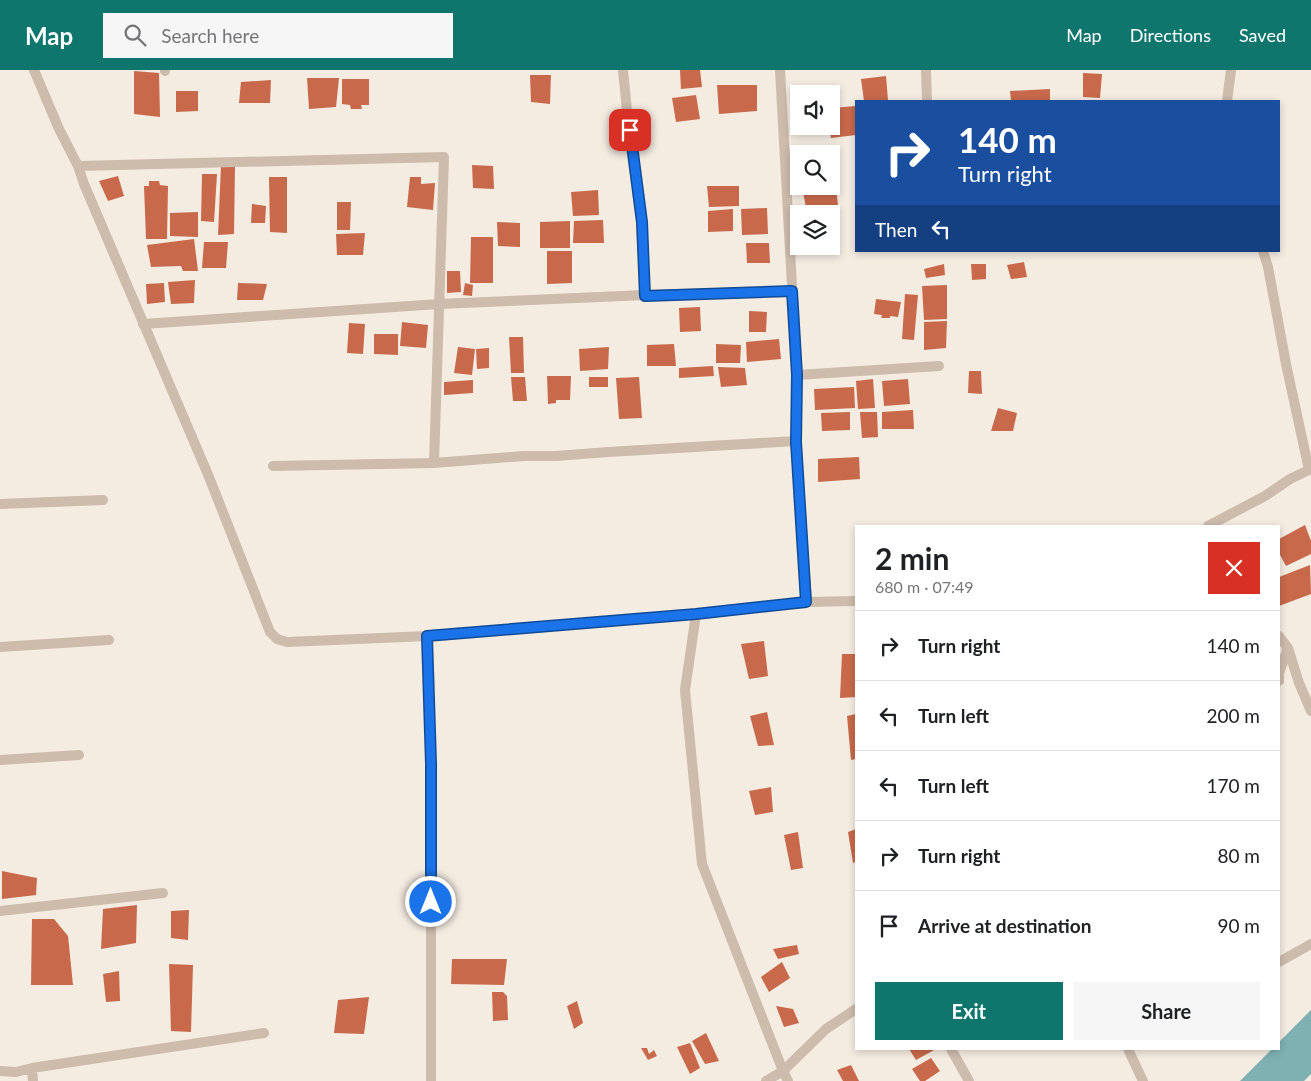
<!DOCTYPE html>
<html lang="en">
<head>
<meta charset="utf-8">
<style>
  body { margin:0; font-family:Lato,sans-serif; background:#f6f6f6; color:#202124; height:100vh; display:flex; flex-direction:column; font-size:19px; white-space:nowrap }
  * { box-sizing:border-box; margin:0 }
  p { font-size:16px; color:#757577 }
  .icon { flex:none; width:28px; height:28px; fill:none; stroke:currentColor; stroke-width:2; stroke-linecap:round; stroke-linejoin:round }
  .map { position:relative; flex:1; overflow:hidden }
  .details { position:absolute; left:855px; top:455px; width:425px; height:525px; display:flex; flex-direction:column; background:#fff; border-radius:0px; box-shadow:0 2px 8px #0003 }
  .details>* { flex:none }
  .hud { position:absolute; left:855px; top:30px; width:425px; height:152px; border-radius:0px; box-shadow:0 2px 8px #0003; background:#1a4fa0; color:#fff; overflow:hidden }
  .buttons { position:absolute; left:790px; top:15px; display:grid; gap:10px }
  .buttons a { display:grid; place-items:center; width:50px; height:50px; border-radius:0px; background:#fff; box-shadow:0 2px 8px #0003; font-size:25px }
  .pin { position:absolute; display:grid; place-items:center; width:42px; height:42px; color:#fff; margin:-21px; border-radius:10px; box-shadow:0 2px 8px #0006 }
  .me { position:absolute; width:55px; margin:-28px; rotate:0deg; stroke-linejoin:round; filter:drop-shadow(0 0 4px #0008) }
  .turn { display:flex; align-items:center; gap:18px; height:105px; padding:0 20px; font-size:22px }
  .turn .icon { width:65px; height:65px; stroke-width:2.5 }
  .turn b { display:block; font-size:35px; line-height:42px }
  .then { display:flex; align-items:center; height:48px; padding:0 20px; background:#0003; gap:10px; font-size:19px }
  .round { display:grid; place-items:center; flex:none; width:52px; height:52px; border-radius:0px; background:#f6f6f6 }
  .summary { display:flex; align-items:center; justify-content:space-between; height:85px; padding:0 20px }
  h1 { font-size:30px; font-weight:700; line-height:38px }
  .button { display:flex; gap:10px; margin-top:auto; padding:10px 20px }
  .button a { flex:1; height:58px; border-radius:0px; background:#0f766e; color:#fff; font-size:20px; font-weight:700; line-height:58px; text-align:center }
  .button a+a { background:#f6f6f6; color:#202124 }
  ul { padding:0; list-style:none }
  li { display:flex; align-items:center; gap:15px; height:70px; padding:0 20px; border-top:1px solid #e0e0e0 }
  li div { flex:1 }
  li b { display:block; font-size:19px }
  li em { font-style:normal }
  header { display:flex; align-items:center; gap:30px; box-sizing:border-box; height:70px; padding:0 25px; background:#0f766e; color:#fff }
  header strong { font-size:24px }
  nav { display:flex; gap:28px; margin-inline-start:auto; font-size:18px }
  .search { width:350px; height:45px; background:#f6f6f6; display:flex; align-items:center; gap:12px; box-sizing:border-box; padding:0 18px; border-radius:0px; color:#757577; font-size:19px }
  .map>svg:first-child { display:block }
</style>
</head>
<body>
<header>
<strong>Map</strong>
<div class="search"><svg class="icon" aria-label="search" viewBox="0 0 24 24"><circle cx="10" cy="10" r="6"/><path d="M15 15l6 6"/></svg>Search here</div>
<nav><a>Map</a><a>Directions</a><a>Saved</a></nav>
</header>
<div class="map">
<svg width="1311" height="1011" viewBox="0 0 1311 1011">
  <rect width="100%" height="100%" fill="#f4ebe1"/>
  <path fill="#7fb0b2" d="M1311 940V1004L1304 1011H1240L1272 979H1279V972Z"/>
  <path fill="#c8694b" d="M680 0H700L702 17 681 19Z
    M134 1 159 3 160 47 134 44Z
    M1083 3 1102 4 1100 28 1083 27Z
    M530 5H551L550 34 531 32Z
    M886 6 888 30 864 31 861 9Z
    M307 8H339L336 37 309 39Z
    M342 9H369V35H361L362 39H351L350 35 342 34Z
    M271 10 270 33H239L241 12Z
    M717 15H757V41L719 44Z
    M1050 19V31H1011L1010 21Z
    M176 21H198V41L176 42Z
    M696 25 700 49 676 52 672 28Z
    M856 36V65L831 68 829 56H831V38Z
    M472 95 493 96 494 119 473 118Z
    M221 96H235L234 164 218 165Z
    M202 104H217L214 152 201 151Z
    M118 106 124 126 108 131 99 111Z
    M269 107H287V163L270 162Z
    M410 107H421V114L435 113 433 140 407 137Z
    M835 109 838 135 806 138 802 116H831V110Z
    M149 111H159L160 115 168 116 167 169H146L144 116H149Z
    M707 116H739V136L709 137Z
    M598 120 599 145 573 146 571 122Z
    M337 132H351L350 160H337Z
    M252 134 266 136 265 153H251Z
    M767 138 768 164 742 165 741 139Z
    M733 139V161L708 162V141Z
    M198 142V167L170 166V143Z
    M603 150 604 173H573L574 151Z
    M570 151V178H540V152Z
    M497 152 520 153V177L498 176Z
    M365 163 363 185H337L336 164Z
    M471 167H493V213H470Z
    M194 169 198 201H183L181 196 151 197 147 175Z
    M204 172H228L226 198H202Z
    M746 173H769L770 193H747Z
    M547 181H572V213L547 214Z
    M1024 192 1027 207 1011 209 1007 195Z
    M944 194 945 205 926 208 924 199Z
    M971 194H986V209L972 210Z
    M447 201H460L461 222 447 223Z
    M195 210 194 233 171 234 168 212Z
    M164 213 165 232 147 234 146 214Z
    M238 213 267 214 263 230H237Z
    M465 213 473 215 472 226 463 225Z
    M947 215V249L924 250 922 216Z
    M905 224 918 225 914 270 902 269Z
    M876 229 901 232 898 247 890 246V248H881L882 245 874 244Z
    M700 237 701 261 680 262 679 238Z
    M749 241 767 242 766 262H749Z
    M947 251 946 278 924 280V252Z
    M402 252 428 255 426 278 400 276Z
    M349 253 365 254 363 284 347 283Z
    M374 264H398V285L374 284Z
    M509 267H523L524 303H511Z
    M779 269 781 289 747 292 746 272Z
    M674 274 676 296H647V275Z
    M716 274 741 275 740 293H716Z
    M458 277 475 279 472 305 454 303Z
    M609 277 608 299 580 301 579 279Z
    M489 278V298L477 299 476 279Z
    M713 296 714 306 679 308V298Z
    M718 297 745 298 747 315 721 317Z
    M969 301H981L982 324 968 323Z
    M547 306H571L570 330H556V333L548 334Z
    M511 307H525L527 331H513Z
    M589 307H608V317H589Z
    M639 307 642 348 619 349 616 308Z
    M873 309 875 338 858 339 856 311Z
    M908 309 910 334 884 336 882 311Z
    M473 310V323L444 325V312Z
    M854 317 855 338 815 340 814 319Z
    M998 338 1017 343 1013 361H991Z
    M913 340 914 359H882V342Z
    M850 342V360L822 361 821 343Z
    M860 342H877L878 367 862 368Z
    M859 387 860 409 818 412V389Z
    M1305 455 1311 471V484L1286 496 1279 483V469Z
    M1310 495 1311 524 1279 536V507Z
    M764 571 768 606 749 609 741 574Z
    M842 584H856V627L840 628Z
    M767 642 774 675 758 676 750 646Z
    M856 644V689L851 690 847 646Z
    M771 717 773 742 755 745 749 721Z
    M856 759V792L853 793 848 762Z
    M798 762 803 798 791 800 784 765Z
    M2 801 37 808 36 825 2 829Z
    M137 835 136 873 101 879 103 839Z
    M189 840 188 870 171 868V841Z
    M32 849H54L68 866 73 915H31Z
    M797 875 799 884 778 889 773 879Z
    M452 889H507L504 915 451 914Z
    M782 892 790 908 769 922 761 907Z
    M169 894 193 895 191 962 171 961Z
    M119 901 120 931 106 932 103 904Z
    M492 922H503L507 926 508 950 493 951Z
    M369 927 364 964 334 963 338 930Z
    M577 931 583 953 574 959 567 936Z
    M776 936 793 939 799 953 784 957Z
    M706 963 719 991 705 994 692 971Z
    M690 973 700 998 690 1004 677 977Z
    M641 978H647L649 984 654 980 657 986 648 990Z
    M909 979H936L916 990Z
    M931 988 940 1001 925 1011H920L912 999Z
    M851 995 859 1011H843L837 1000Z"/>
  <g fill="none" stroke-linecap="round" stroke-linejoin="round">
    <path stroke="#cdbbac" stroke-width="10" d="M34 0 59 59 78 96 84 114 209 407 270 562 277 569 287 572 427 566 696 544 807 532 856 531
      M165 0V1
      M623 0 627 41 641 152 645 225
      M780 0 797 305 796 371 807 532
      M926 0 927 31
      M1227 31 1231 0
      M78 96 444 87 434 393
      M1263 181 1268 197 1286 294 1309 400
      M143 254 439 234 645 225 792 221
      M797 305 939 296
      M273 396 434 393 524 386H556L608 382 796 371
      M0 434 103 430
      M1208 456 1265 426 1290 409 1311 399
      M696 544 685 620 702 794 783 1001 788 1011
      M427 566 431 693V1011
      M1279 566 1288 578 1299 613 1311 641
      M0 577 109 570
      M1279 611V603L1288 578
      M0 690 79 685
      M0 841 163 823
      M1279 892 1311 874
      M951 979 969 1011
      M1128 979 1143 1011
      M32 998 33 1011
      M0 1001 16 1002 32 998 264 963
      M766 1011 783 1001 826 959 856 939"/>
  </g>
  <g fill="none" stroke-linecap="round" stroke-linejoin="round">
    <g stroke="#114b97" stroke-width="12">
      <path id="route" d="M431 832V694L427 566 696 544 806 532 796 372 797 305 792 221 645 226 642 152 630 60"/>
    </g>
    <use href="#route" stroke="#1a73e8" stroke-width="9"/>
  </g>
</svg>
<div class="buttons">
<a><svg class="icon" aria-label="sound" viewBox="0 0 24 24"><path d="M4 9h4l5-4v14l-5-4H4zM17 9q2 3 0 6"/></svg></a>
<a><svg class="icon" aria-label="search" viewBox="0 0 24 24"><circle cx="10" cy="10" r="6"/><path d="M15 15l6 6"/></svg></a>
<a><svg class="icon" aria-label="layers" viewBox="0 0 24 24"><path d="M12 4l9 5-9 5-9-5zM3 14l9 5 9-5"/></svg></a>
</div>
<div class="pin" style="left:630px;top:60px;background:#d93025"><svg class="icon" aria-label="arrive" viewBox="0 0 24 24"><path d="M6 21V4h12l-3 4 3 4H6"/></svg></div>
<svg class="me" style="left:431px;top:832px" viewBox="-20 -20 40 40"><circle r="17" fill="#1a73e8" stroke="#fff" stroke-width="3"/><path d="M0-11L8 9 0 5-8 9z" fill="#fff"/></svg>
<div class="hud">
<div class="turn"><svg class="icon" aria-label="right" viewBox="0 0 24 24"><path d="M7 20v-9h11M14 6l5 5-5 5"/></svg><div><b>140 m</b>Turn right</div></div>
<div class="then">Then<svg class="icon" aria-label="left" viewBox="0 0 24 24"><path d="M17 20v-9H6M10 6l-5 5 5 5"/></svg></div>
</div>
<section class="details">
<div class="summary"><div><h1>2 min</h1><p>680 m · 07:49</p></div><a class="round" style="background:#d93025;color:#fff"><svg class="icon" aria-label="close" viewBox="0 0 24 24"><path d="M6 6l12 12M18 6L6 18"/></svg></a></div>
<ul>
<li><svg class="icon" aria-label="right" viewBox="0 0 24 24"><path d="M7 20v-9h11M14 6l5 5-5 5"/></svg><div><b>Turn right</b></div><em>140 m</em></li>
<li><svg class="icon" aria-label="left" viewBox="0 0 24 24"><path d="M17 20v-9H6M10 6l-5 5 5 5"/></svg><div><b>Turn left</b></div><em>200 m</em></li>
<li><svg class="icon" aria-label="left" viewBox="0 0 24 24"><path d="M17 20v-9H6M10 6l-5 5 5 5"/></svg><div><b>Turn left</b></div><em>170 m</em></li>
<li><svg class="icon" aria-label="right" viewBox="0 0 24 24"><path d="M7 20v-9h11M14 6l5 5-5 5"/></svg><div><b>Turn right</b></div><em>80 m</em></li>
<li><svg class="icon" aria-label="arrive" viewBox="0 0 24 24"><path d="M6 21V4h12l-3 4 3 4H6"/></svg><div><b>Arrive at destination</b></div><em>90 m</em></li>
</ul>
<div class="button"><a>Exit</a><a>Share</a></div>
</section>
</div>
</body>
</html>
